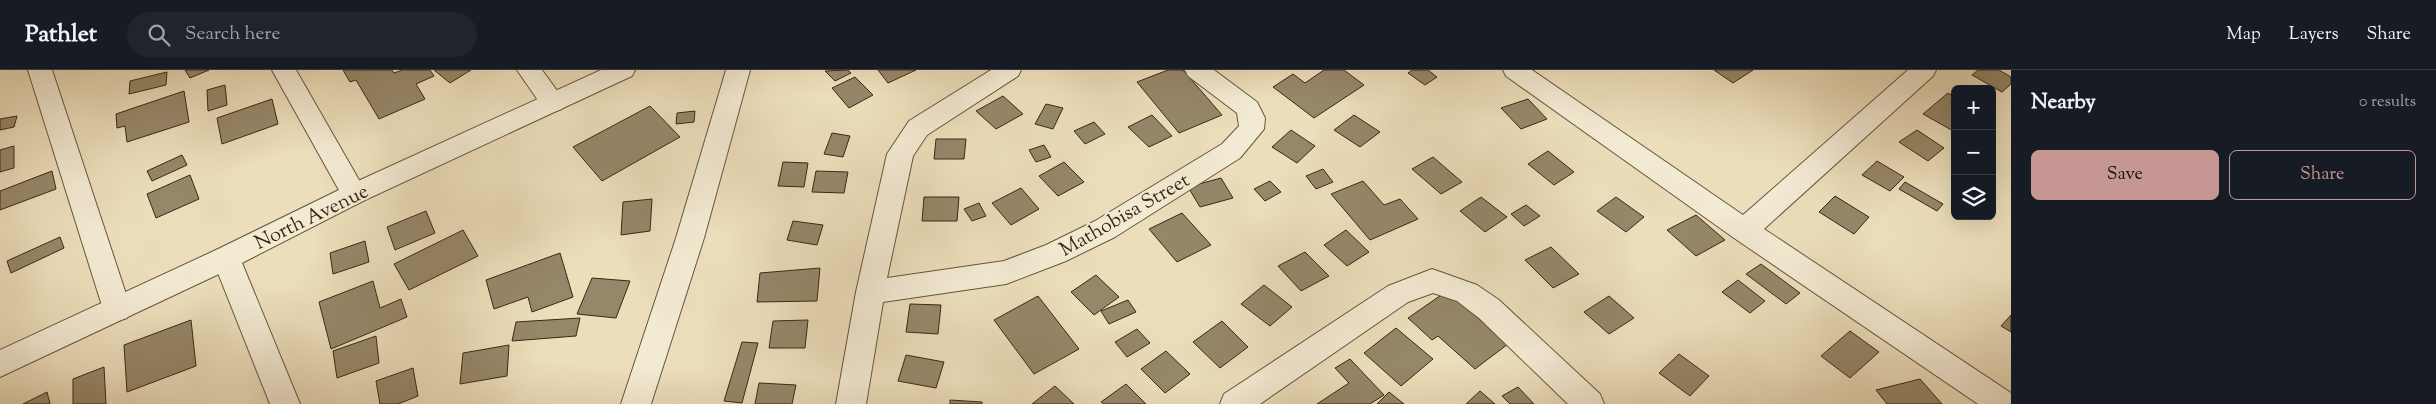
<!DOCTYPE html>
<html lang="en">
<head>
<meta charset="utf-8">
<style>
	:root { --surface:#171b24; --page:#20242c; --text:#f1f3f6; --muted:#9ea1a6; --line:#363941; --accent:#c59692 }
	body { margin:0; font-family:"Sorts Mill Goudy",serif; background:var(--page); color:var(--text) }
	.controls { position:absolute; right:15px; top:15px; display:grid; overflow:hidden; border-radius:8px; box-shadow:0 5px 20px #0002 }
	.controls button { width:45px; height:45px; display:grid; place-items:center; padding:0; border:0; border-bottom:1px solid var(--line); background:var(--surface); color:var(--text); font:25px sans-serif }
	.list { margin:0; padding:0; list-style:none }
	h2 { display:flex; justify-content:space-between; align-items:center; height:65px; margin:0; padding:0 20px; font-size:21px }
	h2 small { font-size:16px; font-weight:400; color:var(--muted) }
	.actions { display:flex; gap:10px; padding:15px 20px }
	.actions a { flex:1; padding:11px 0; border:1px solid var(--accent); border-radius:8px; text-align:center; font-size:18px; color:var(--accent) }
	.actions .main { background:var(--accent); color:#111 }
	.icon { flex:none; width:28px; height:28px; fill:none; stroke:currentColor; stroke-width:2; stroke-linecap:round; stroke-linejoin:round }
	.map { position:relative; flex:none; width:2011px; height:334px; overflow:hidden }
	header { display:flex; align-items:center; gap:30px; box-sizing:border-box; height:70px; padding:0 25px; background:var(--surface); border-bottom:1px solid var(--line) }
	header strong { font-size:24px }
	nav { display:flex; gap:28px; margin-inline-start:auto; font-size:18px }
	.search { width:350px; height:45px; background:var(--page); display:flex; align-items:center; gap:12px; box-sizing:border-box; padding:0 18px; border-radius:28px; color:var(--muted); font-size:19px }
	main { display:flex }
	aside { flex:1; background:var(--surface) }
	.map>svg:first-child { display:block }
</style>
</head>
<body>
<header>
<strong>Pathlet</strong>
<div class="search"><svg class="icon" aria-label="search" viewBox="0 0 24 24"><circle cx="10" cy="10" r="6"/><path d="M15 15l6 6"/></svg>Search here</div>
<nav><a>Map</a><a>Layers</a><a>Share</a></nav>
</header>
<main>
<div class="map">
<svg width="2011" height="334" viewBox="0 0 2011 334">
	<rect width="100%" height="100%" fill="#ecdebb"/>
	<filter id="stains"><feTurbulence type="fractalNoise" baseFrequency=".004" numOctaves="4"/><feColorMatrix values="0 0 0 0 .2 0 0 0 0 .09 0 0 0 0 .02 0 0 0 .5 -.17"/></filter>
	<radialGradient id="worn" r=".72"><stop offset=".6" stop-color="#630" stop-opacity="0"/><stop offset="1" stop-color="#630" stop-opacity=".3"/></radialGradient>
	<g fill="#96876a" stroke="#382912">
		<polygon points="185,0 209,0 190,8"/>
		<polygon points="343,0 392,0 394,3 402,0 430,0 434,6 416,14 425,29 379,49 356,10 350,12"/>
		<polygon points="434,0 471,0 450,13"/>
		<polygon points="848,0 851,3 835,11 825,1"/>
		<polygon points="878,0 916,0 888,13"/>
		<polygon points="1168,0 1183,0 1222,45 1179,63 1137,12"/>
		<polygon points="1324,0 1344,0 1364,15 1314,48 1273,17 1293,4 1305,13"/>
		<polygon points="1412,0 1428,0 1437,7 1425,15 1408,3"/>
		<polygon points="1714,0 1753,0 1733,13"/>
		<polygon points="1978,0 1999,0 2011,7 2011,14 2002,22 1972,5"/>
		<polygon points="167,2 166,15 129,24 130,11"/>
		<polygon points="855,7 873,25 849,38 832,18"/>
		<polygon points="225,15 227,35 208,41 207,20"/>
		<polygon points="184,21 189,52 127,72 125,56 117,58 116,44"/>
		<polygon points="1948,23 1955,27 1955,62 1923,44"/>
		<polygon points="1003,26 1023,44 996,59 976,41"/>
		<polygon points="272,29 278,54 222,74 217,48"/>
		<polygon points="1528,29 1547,49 1521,59 1501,38"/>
		<polygon points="1046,34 1063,38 1053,59 1035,54"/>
		<polygon points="650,36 680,67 602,111 573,77"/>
		<polygon points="695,41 694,52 676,54 677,43"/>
		<polygon points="1152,45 1172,66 1149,77 1128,57"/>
		<polygon points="1354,45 1380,62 1360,77 1334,60"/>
		<polygon points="17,46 14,57 0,60 0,49"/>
		<polygon points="1094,52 1105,64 1085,74 1074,61"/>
		<polygon points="1291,60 1315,76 1297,93 1272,77"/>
		<polygon points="1917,60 1944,78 1928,91 1899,72"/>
		<polygon points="832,63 850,66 843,87 824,84"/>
		<polygon points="936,69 966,69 964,89 934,89"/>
		<polygon points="1044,75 1051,87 1036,92 1029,80"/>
		<polygon points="14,76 14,98 0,102 0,80"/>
		<polygon points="1548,81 1574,102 1554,115 1528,94"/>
		<polygon points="182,85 187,95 152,111 147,101"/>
		<polygon points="1433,87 1462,112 1441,124 1412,99"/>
		<polygon points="1877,91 1904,107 1890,121 1862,105"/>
		<polygon points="783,92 808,93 804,117 778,116"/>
		<polygon points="1064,92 1084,112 1058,126 1039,106"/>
		<polygon points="1323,99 1333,112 1316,119 1306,106"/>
		<polygon points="52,101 56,119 0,140 0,121"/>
		<polygon points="816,101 848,102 844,123 812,122"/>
		<polygon points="190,105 199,129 156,148 147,124"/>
		<polygon points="1221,108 1233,128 1200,137 1188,117"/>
		<polygon points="1270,111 1281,122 1265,131 1254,119"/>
		<polygon points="1363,111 1384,135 1400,129 1418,149 1370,170 1331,124"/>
		<polygon points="1905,112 1943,134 1937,141 1899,119"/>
		<polygon points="1021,118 1039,139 1011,155 992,133"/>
		<polygon points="1835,126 1869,147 1854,164 1819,142"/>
		<polygon points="924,127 959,127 957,151 922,151"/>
		<polygon points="1481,127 1507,147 1485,162 1460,141"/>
		<polygon points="1616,127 1644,147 1626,162 1597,141"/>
		<polygon points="652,129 650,161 621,165 623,132"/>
		<polygon points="979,133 986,146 972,151 964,139"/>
		<polygon points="1526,135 1540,146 1524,156 1511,144"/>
		<polygon points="426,141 435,163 395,180 387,157"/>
		<polygon points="1182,143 1211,175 1177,192 1149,159"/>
		<polygon points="1696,145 1725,170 1696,186 1667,160"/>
		<polygon points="793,151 823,155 817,175 787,170"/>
		<polygon points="463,160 478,186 409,220 394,194"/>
		<polygon points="1346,160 1369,182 1347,196 1324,175"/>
		<polygon points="60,167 64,178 11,203 7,191"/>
		<polygon points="365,171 369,192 333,204 330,183"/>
		<polygon points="1551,177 1579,204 1553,218 1525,190"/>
		<polygon points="1305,182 1329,206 1301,221 1278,196"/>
		<polygon points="560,183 573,227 532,242 528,227 494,239 486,210"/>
		<polygon points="1761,194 1800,223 1786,234 1746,204"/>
		<polygon points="820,198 817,231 757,232 760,203"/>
		<polygon points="1096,205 1119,227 1094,245 1071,222"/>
		<polygon points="592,208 630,211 616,248 577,244"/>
		<polygon points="1738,210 1765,231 1750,243 1722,222"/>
		<polygon points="373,211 380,238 401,229 407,247 331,279 319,232"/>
		<polygon points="1264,215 1292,237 1270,256 1241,234"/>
		<polygon points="1447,221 1508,274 1475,299 1438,266 1432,270 1408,248"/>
		<polygon points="1038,226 1079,279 1034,304 994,250"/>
		<polygon points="1609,226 1634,248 1609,264 1584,242"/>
		<polygon points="1128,230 1136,242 1109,254 1101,241"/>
		<polygon points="910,234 941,235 938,264 906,262"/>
		<polygon points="2011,245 2011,262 2001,256"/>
		<polygon points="580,248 576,266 512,271 516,252"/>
		<polygon points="191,250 196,296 127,322 124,275"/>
		<polygon points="808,250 805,278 769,278 773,251"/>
		<polygon points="1222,251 1248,277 1220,298 1193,272"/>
		<polygon points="1396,258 1433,289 1401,316 1364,283"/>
		<polygon points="1137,259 1150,273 1127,287 1115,272"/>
		<polygon points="1850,261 1879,282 1850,308 1821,286"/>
		<polygon points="376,266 379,293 337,308 333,281"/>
		<polygon points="742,272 758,273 742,333 724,331"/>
		<polygon points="509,275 507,306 460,314 463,283"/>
		<polygon points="1166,281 1190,304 1165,323 1141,299"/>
		<polygon points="1679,284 1709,306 1690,326 1659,303"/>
		<polygon points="906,285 944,292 936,318 898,311"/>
		<polygon points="1350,289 1384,325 1370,334 1317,334 1349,313 1335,298"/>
		<polygon points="104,297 106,334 73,334 73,309"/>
		<polygon points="413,298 418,326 398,334 380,334 376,311"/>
		<polygon points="1920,309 1942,334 1887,334 1876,320"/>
		<polygon points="759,313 796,315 792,334 755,334"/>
		<polygon points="1126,314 1146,334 1104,334 1101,332"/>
		<polygon points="1055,316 1074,334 1032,334"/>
		<polygon points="1518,317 1534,334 1510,334 1502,326"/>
		<polygon points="1480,321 1495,334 1466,334"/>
		<polygon points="47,322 50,334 23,334"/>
		<polygon points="1389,322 1404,334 1377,334"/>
		<polygon points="950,330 982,332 982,334 950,334"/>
	</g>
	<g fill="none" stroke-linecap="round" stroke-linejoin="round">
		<defs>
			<g id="minor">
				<polygon points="28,0 52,0 131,239 127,248 117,251 107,248 103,239"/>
				<polygon points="272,0 296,0 367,124 363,131 354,134 345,131"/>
				<polygon points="517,0 542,0 566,33 562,39 553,42 544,39"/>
				<polygon points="726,0 750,0 704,168 651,334 621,334 676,168"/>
				<polygon points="991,0 1021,0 1018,6 927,65 913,86 887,208 1004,191 1046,175 1095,151 1222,74 1239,56 1237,43 1188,6 1185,0 1214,0 1257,32 1265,48 1264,59 1240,88 1115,167 1066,191 1006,214 883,232 866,334 836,334 856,222 887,84 909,51"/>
				<polygon points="1503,0 1532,0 1743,145 1908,0 1936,0 1933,6 1764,159 2011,323 2011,334 1978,334 1734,168 1506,6"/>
				<polygon points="226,177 236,180 240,188 300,334 270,334 212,188 216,180"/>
				<polygon points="1432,199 1477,215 1499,230 1600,324 1604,334 1568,334 1479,248 1457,231 1433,223 1408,232 1260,334 1220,334 1224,324 1388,216"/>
			</g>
			<polygon id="tertiary" points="601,0 635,0 632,6 363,131 236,196 0,307 0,280 216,180 345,117"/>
		</defs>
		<use href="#minor" stroke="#65563c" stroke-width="2"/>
		<use href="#tertiary" stroke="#65563c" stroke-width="2"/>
		<use href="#minor" fill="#f3ead3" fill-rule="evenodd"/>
		<use href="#tertiary" fill="#f3ead3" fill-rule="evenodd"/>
	</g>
	<g text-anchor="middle" stroke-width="4.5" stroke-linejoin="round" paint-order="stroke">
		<g font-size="20" fill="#382912" stroke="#f3ead3">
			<text transform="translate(1124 144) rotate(-30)" y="7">Mathobisa Street</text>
			<text transform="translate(311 146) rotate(-26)" y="7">North Avenue</text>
		</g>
	</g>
	<rect width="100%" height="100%" filter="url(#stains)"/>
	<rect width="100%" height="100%" fill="url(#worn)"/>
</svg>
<div class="controls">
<button>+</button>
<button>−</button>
<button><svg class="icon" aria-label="layers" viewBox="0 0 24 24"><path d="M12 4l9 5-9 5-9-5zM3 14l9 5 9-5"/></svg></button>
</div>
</div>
<aside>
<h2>Nearby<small>0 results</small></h2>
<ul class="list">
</ul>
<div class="actions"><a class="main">Save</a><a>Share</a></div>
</aside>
</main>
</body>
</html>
